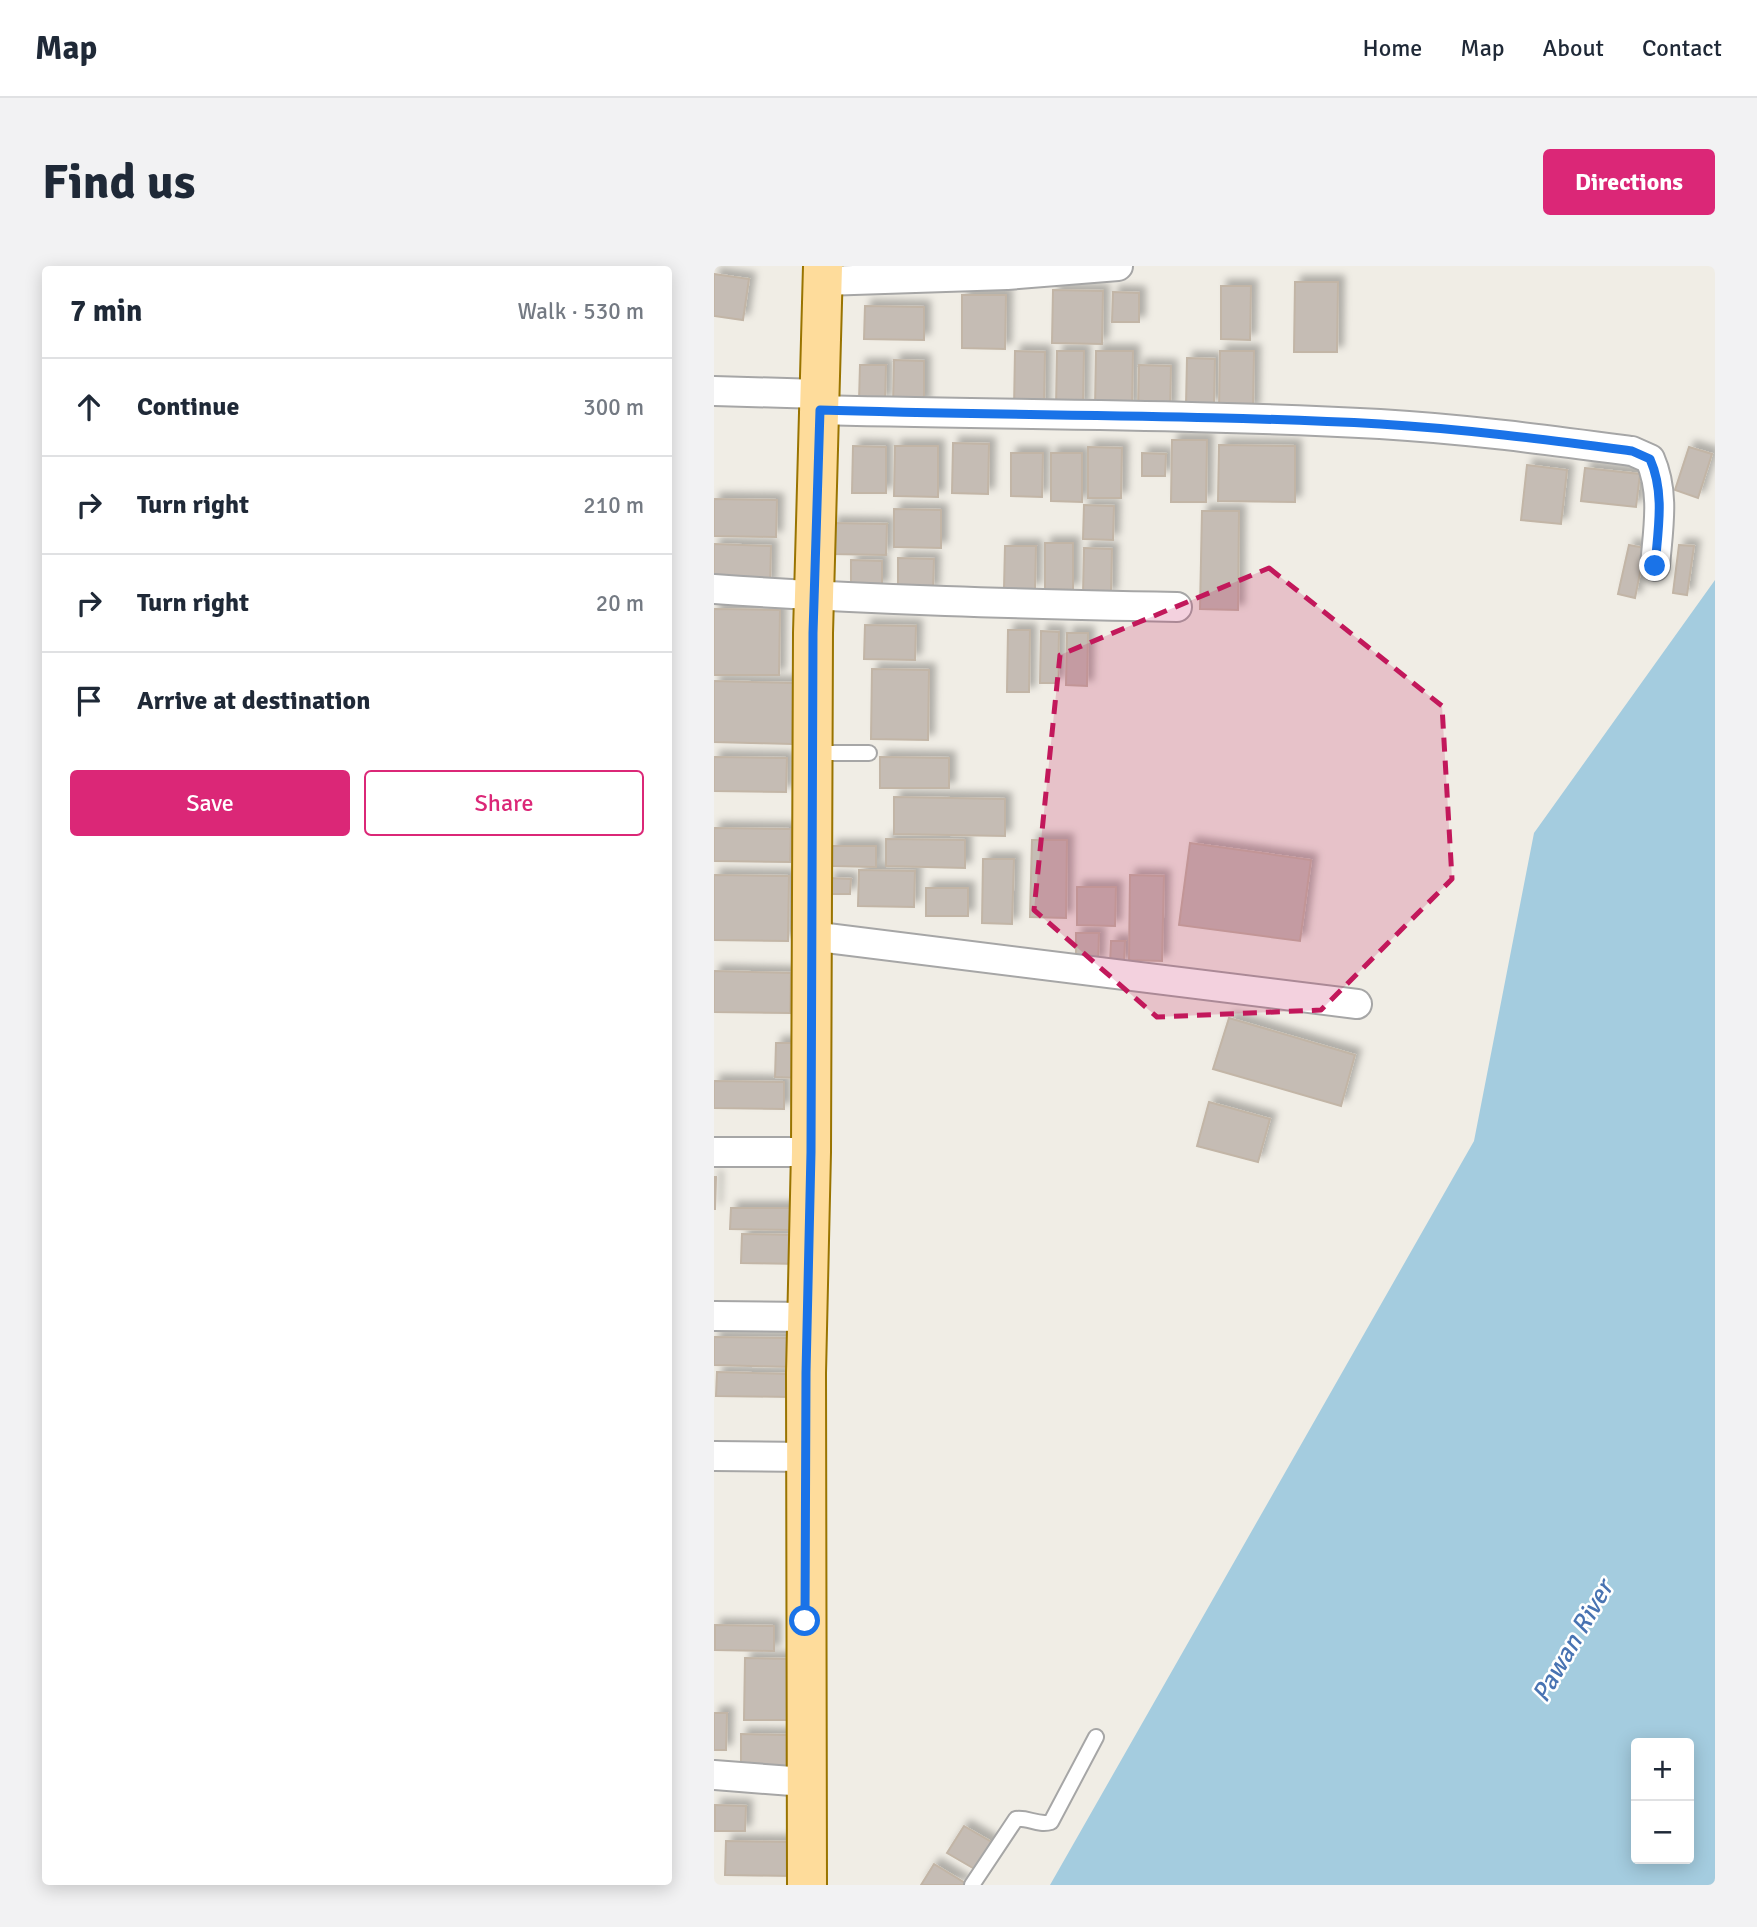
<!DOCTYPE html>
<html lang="en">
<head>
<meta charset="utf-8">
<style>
	:root { --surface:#fff; --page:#f2f2f3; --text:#1f2937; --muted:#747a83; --line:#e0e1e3; --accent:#db2777 }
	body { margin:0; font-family:Signika,sans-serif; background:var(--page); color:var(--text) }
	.controls { position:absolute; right:21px; bottom:21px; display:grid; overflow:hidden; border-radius:7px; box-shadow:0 4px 18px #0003 }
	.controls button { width:63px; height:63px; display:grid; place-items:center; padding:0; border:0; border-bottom:2px solid var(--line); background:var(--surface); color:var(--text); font:35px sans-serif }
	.stop { position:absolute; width:21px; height:21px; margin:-16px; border:5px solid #1a73e8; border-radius:50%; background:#fff }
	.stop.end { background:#1a73e8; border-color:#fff; box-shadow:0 2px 7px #0008 }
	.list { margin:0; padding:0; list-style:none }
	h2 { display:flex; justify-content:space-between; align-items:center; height:91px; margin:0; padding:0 28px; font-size:30px }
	h2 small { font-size:23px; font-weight:400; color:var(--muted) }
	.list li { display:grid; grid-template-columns:46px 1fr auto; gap:21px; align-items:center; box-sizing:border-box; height:98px; padding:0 28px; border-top:2px solid var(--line) }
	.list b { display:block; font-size:26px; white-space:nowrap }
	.list em { font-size:23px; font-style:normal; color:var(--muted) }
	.actions { display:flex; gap:14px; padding:21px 28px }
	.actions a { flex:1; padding:16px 0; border:2px solid var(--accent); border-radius:7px; text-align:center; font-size:24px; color:var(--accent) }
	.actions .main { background:var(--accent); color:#fff }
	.icon { flex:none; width:38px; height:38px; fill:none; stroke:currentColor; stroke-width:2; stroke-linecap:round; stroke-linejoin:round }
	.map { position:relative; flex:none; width:1001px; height:1619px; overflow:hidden; border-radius:7px }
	header { display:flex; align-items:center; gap:42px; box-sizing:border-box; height:98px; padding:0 35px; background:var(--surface); border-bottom:2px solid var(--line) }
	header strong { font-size:33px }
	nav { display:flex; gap:38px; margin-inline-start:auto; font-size:24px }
	.intro { display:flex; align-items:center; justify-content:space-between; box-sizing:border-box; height:168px; padding:0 42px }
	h1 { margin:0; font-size:49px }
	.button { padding:18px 32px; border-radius:7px; background:var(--accent); color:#fff; font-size:24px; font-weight:700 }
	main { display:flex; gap:42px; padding:0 42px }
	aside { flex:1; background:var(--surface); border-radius:7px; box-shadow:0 4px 18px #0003 }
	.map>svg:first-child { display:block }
</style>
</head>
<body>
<header>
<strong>Map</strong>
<nav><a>Home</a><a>Map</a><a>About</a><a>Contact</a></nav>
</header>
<div class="intro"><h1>Find us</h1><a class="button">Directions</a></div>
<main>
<aside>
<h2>7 min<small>Walk · 530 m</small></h2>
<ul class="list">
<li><svg class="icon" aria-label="ahead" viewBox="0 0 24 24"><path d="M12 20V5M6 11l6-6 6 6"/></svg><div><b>Continue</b></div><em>300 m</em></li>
<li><svg class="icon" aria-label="right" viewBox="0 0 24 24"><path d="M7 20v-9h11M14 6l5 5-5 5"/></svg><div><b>Turn right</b></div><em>210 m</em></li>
<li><svg class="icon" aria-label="right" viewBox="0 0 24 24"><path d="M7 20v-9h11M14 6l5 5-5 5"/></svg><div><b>Turn right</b></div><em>20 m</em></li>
<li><svg class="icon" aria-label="arrive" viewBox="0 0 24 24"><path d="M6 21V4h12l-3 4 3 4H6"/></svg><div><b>Arrive at destination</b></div></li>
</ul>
<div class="actions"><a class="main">Save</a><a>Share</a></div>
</aside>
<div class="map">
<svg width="1001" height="1619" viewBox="0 0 1001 1619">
	<defs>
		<filter id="shadow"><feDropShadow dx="6" dy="-6" stdDeviation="3.5" flood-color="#0004"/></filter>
	</defs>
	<rect width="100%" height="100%" fill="#f0ede5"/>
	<path fill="#a4ccdf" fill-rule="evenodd" d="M 1001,314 L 1001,1615 L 999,1619 L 336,1619 L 760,875 L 820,567 ZM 922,1477 L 975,1477 L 975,1593 L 922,1593 Z"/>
	<g fill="#c5bcb4" stroke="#c2b5a6" stroke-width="2" filter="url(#shadow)">
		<polygon points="0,8 35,13 29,54 0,50"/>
		<polygon points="581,16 624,16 623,86 580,86"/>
		<polygon points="507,20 537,20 536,74 507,73"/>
		<polygon points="339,24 389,25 388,78 338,77"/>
		<polygon points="399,26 425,27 425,56 398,56"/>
		<polygon points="248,29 292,29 291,83 248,82"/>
		<polygon points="151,40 210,41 210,74 150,73"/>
		<polygon points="301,85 331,86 330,144 300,143"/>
		<polygon points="343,85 370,85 369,142 342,141"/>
		<polygon points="382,85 419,85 418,143 381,142"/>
		<polygon points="506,85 540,85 539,145 505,144"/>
		<polygon points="473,92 501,93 500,139 472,139"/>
		<polygon points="180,94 210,95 210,139 179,139"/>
		<polygon points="146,99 172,99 171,136 145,135"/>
		<polygon points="425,99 457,100 456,144 424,144"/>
		<polygon points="458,174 493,174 492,236 457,236"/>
		<polygon points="239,177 275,178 274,228 238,227"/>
		<polygon points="505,179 581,180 581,236 504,235"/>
		<polygon points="139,180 172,181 172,227 138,227"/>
		<polygon points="181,180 224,180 224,231 180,230"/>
		<polygon points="374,181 408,182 407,232 374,232"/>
		<polygon points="975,181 998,188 984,232 961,224"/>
		<polygon points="297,187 329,187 328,231 297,230"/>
		<polygon points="337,187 368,187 368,236 337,235"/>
		<polygon points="428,187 452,188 451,210 428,210"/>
		<polygon points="813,199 853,204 847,258 807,254"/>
		<polygon points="871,202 926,208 922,241 867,235"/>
		<polygon points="0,233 63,234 62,271 0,270"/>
		<polygon points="370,239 400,240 399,274 369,273"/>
		<polygon points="180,243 227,244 227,282 180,281"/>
		<polygon points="488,245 525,245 524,344 486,343"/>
		<polygon points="118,257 173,258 172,289 118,288"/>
		<polygon points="331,277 359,277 359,324 331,323"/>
		<polygon points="0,278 57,280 56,320 0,319"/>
		<polygon points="915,279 931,282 921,332 904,328"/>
		<polygon points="965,279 980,280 973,329 959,327"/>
		<polygon points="291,280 322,280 321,323 290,323"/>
		<polygon points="370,282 398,283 397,329 369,328"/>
		<polygon points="184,292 220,293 219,325 184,325"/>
		<polygon points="137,294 168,295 168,321 137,321"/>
		<polygon points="0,343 66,344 65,409 0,409"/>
		<polygon points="151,359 202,360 201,394 150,393"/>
		<polygon points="294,364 316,364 315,426 293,426"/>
		<polygon points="327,365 345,366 344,417 326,417"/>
		<polygon points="353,367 374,367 373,420 352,419"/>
		<polygon points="158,403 215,404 214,474 157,473"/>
		<polygon points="0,415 79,417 78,478 0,476"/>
		<polygon points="0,491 73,492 72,526 0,525"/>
		<polygon points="166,491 235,492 235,522 166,522"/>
		<polygon points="180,531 291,533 291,570 180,568"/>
		<polygon points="0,562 77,563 76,596 0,595"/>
		<polygon points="172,573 251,574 251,602 172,600"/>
		<polygon points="318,574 353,574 352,652 316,651"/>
		<polygon points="476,577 597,594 586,675 465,659"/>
		<polygon points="117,580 162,580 162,601 117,600"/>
		<polygon points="269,593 300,593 298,658 268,657"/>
		<polygon points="145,604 201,605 200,641 144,640"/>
		<polygon points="0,609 75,610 74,675 0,674"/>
		<polygon points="416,609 450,610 448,695 415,694"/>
		<polygon points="115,612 137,613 136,628 115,628"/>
		<polygon points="363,621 402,621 401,660 363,659"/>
		<rect x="212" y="622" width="42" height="28"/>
		<polygon points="362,667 385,667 384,697 362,696"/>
		<polygon points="397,675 411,675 410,698 396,698"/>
		<polygon points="0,705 77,707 76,747 0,746"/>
		<polygon points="515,752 641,789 627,840 499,803"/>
		<polygon points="62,777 86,777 85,812 61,811"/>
		<polygon points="0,815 70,816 70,843 0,842"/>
		<polygon points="495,836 556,853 544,896 483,880"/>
		<polygon points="0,911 2,911 1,943 0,943"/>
		<polygon points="17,942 77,942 77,964 16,963"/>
		<polygon points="28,968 88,969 87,998 27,997"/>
		<polygon points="0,1071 79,1072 79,1101 0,1099"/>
		<polygon points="3,1106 77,1108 77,1131 2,1130"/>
		<polygon points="1,1359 60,1360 60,1385 1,1384"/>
		<polygon points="31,1392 78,1393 77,1454 30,1454"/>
		<polygon points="0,1447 13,1447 12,1484 0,1484"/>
		<polygon points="27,1468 73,1469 72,1502 27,1501"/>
		<polygon points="1,1539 32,1540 31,1565 1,1565"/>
		<polygon points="250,1560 281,1578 264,1605 233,1587"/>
		<polygon points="12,1575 80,1576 79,1610 11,1609"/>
		<polygon points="220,1598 251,1617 249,1619 207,1619"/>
	</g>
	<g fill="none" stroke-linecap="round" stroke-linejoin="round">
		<defs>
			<g id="lane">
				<polyline points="100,487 155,487"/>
				<path d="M 258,1619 L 302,1553 C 314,1551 324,1560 337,1556 L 382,1471"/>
			</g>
			<g id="street">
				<polyline points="109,15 293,9 404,0"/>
				<polyline points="0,125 106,128"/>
				<path d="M 106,144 C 292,149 480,148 666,158 C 751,163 834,174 918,185 L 936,193 C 951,227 944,263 941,300"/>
				<path d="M 0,323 C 154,334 309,338 463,341"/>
				<polyline points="97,670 643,738"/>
				<polyline points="0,886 97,886"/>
				<polyline points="0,1050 93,1051"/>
				<polyline points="0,1190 92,1191"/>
				<polyline points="0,1509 91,1516"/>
			</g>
			<polyline id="primary" points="93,1619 92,1107 97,886 99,367 109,0"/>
		</defs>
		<use href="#lane" stroke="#a6a6a6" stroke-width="18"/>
		<use href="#street" stroke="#a6a6a6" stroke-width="32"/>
		<use href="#primary" stroke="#997400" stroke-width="42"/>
		<use href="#lane" stroke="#fff" stroke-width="14"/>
		<use href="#street" stroke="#fff" stroke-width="28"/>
		<use href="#primary" stroke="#fedc9b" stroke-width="38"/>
	</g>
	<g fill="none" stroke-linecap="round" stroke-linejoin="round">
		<path stroke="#1a73e8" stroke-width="9" d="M 91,1355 L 92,1107 L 97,886 L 99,367 L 106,144 C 292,150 480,148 666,158 C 751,163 834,174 918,185 L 936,193 C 951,227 944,263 941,300"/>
	</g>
	<path fill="#c2185b" fill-opacity="0.2" stroke="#c2185b" stroke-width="5" stroke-dasharray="14 9" stroke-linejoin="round" d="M 555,302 L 728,440 L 738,613 L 607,744 L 443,751 L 320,644 L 346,389 Z"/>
	<g text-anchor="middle" stroke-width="5" stroke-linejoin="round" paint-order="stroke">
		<g font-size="26" font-style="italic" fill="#4873b2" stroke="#fff">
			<text transform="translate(858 1375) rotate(-60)" y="9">Pawan River</text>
		</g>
	</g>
</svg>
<div class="controls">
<button>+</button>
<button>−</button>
</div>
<div class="stop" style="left:91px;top:1355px"></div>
<div class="stop end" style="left:941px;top:300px"></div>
</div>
</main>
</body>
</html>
